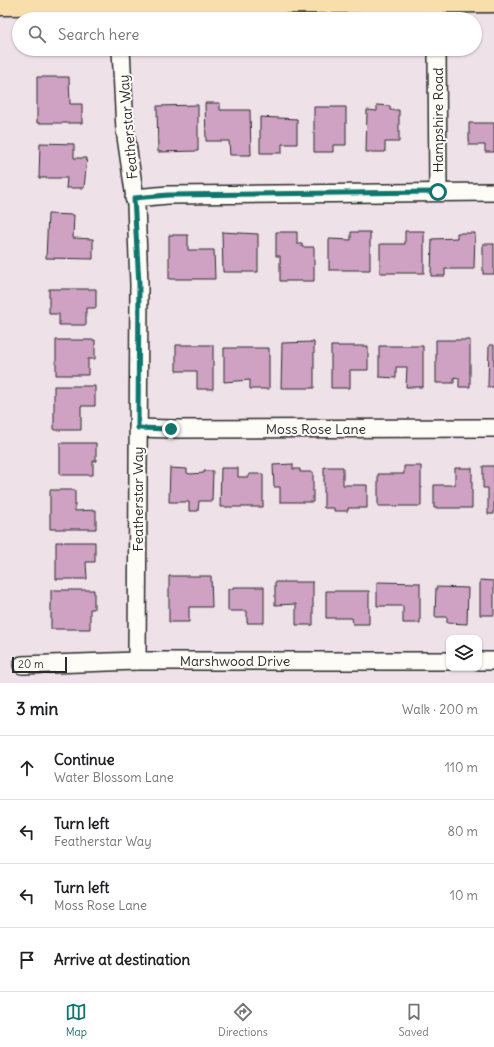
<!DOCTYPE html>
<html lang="en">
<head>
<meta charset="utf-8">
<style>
	:root { --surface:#fff; --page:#f6f6f6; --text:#202124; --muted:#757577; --line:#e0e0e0; --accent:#0f766e }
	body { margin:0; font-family:Delius,sans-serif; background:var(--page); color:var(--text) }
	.controls { position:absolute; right:12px; bottom:12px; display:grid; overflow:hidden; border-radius:8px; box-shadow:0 1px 3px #0004 }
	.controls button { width:36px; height:36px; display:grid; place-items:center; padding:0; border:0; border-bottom:1px solid var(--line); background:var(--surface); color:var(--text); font:20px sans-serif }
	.scale { position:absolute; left:12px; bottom:10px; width:55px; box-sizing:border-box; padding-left:4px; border:2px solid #2b2b2b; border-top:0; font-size:11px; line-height:14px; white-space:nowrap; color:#2b2b2b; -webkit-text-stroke:3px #fdfcf7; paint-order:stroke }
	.stop { position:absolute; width:12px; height:12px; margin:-9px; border:3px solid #0f766e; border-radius:50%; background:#fff }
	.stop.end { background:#0f766e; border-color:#fff; box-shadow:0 1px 4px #0008 }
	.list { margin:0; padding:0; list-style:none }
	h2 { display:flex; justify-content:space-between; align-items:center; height:52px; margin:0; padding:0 16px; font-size:17px }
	h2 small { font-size:13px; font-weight:400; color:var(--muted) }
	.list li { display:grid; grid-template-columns:26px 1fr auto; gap:12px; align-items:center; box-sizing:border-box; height:64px; padding:0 16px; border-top:1px solid var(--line) }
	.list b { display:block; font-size:15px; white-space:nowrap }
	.list p { margin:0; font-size:13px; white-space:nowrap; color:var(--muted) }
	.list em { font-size:13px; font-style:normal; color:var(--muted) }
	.icon { flex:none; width:22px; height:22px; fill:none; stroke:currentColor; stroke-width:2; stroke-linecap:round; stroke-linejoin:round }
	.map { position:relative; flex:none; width:494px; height:683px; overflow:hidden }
	.search { position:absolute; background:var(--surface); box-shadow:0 1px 3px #0004; left:12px; right:12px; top:12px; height:44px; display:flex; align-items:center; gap:10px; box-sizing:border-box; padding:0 14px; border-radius:22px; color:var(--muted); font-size:15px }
	.sheet { height:308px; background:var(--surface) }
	nav { display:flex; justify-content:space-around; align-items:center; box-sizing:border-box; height:56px; border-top:1px solid var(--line); background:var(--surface); font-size:11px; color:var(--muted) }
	nav a { display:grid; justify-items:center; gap:2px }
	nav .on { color:var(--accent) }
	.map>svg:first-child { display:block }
</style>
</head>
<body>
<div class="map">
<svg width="494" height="683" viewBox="0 0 494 683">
	<rect width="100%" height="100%" fill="#efe1e8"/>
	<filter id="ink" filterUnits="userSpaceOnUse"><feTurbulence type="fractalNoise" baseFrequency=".025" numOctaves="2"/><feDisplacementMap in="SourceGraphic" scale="8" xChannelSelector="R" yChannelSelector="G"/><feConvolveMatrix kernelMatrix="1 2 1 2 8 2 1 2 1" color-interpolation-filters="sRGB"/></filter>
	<g filter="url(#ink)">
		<g fill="#cfa2c4" stroke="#2b2b2b">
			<polygon points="37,77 69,77 70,104 82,104 82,123 37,123"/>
			<polygon points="205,103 220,103 220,110 250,110 251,155 230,155 229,141 206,141"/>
			<polygon points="198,105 198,151 158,152 157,106"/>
			<polygon points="377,105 390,106 390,110 399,110 399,142 385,142 385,152 366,152 367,110 377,111"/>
			<polygon points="314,107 346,107 346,145 333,145 333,152 314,152"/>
			<polygon points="260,117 297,119 297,144 282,144 282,153 260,153"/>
			<polygon points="469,123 494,123 494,152 485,152 485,145 469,145"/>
			<polygon points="40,143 74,144 74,158 87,158 84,188 66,188 67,178 39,178"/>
			<polygon points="48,214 74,215 73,238 93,239 93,259 46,258"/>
			<polygon points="405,231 424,231 424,273 380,273 380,244 405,244"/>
			<polygon points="222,232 258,234 258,272 223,272"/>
			<polygon points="276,232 297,232 297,244 302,244 302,247 314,247 314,281 280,281 280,256 276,256"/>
			<polygon points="351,232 370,232 370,270 329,270 329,239 351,240"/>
			<polygon points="457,233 475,233 474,269 445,269 445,276 431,276 432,239 457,238"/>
			<polygon points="169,235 188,235 188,250 214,250 215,279 169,279"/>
			<rect x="483" y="244" width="11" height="30"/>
			<polygon points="49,289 96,289 96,308 86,308 86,325 59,325 59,314 49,314"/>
			<polygon points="56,340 95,340 95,359 88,359 88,375 56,375"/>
			<polygon points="436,340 470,340 470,387 459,387 459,378 454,377 454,383 436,383"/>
			<polygon points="314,342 314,388 281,388 282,343"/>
			<polygon points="176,345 213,345 213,389 197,389 197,371 176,371"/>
			<polygon points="489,345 494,345 494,387 488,387"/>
			<polygon points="331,346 368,346 368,370 350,370 350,388 331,388"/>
			<polygon points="379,346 423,346 423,387 406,387 407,367 396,367 396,378 379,377"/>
			<polygon points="224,348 269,348 269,389 250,389 250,380 224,382"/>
			<polygon points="54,386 95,386 95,406 81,406 81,430 54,430"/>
			<polygon points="60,443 96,443 96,461 93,461 93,475 60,475"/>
			<polygon points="293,464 293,469 300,469 300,472 313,472 313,502 280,502 280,487 274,487 273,465"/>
			<polygon points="404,466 421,466 421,506 378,506 378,474 404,474"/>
			<polygon points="483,466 494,466 494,514 488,514 488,488 483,488"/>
			<polygon points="324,467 343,467 343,485 367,485 367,508 348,508 348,511 334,511 334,508 324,508"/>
			<polygon points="170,468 187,469 187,473 190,474 204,473 204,471 213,471 212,501 199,501 198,511 189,511 189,502 169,502"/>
			<polygon points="221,468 238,468 238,477 249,477 249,474 263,474 263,507 220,507"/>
			<polygon points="455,468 472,468 472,508 434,508 434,485 455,485"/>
			<polygon points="50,490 75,490 75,511 96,510 96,529 50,529"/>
			<polygon points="56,542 95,542 95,562 86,562 87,579 56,579"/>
			<polygon points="169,576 211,576 212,607 189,607 189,622 169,622"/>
			<polygon points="480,580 494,581 494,615 480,615"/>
			<polygon points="275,582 313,582 313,625 296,625 296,604 275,605"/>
			<polygon points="377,582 420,583 420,623 403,623 403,606 377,606"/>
			<polygon points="233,587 264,587 264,623 247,623 247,611 228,611 228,589 233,589"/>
			<polygon points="436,587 468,588 467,624 447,623 447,617 435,617"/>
			<polygon points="51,590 94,590 94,609 90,609 90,629 51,629"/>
			<polygon points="326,591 369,591 369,624 353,624 352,618 326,618"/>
		</g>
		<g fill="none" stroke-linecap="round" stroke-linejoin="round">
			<defs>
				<g id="street">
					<polyline points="434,0 435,19"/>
					<polyline points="119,3 120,19"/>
					<polyline points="121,49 125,130 136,205 139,284 137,661"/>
					<polyline points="437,49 438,192"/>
					<polyline points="134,198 168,195 494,192"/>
					<polyline points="138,428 171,429 494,428"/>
					<polyline points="479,661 494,661"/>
					<polyline points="22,665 137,661 449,661"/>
				</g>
				<polyline id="primary" points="0,4 494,1"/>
			</defs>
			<use href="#street" stroke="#2b2b2b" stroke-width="20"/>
			<use href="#primary" stroke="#2b2b2b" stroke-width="25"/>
			<use href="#street" stroke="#fdfcf7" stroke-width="17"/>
			<use href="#primary" stroke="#f8deab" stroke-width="22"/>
		</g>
	</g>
	<g fill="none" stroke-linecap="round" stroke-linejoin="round" filter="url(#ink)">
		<polyline stroke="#0f766e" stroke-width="5" points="171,429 138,428 139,284 134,198 168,195 438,192"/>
	</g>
	<g text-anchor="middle" stroke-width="4" stroke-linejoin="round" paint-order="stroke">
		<g font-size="14" fill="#2b2b2b" stroke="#fdfcf7">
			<text transform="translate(438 120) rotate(-90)" y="5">Hampshire Road</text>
			<text transform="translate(128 127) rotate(-95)" y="5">Featherstar Way</text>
			<text x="316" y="434">Moss Rose Lane</text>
			<text transform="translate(138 499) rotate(-90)" y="5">Featherstar Way</text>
			<text x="235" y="666">Marshwood Drive</text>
		</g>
	</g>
</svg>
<div class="controls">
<button><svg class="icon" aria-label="layers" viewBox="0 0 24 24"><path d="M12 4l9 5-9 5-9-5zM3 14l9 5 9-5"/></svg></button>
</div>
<div class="scale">20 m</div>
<div class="stop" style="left:438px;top:192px"></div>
<div class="stop end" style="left:171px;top:429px"></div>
<div class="search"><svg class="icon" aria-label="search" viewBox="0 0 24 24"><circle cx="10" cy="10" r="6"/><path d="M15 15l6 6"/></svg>Search here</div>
</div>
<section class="sheet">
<h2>3 min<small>Walk · 200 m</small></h2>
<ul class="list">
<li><svg class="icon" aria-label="ahead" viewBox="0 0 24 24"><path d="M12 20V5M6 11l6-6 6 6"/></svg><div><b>Continue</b><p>Water Blossom Lane</p></div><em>110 m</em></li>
<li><svg class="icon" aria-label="left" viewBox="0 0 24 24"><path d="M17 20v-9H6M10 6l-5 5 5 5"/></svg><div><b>Turn left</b><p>Featherstar Way</p></div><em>80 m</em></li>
<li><svg class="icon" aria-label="left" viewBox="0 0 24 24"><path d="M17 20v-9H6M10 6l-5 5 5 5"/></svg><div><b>Turn left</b><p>Moss Rose Lane</p></div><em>10 m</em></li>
<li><svg class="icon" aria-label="arrive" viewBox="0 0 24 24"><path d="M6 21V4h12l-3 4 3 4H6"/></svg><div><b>Arrive at destination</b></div></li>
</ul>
</section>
<nav>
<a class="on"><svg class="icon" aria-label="map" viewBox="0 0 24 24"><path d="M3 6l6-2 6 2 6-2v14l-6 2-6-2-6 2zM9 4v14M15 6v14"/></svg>Map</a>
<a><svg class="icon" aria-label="directions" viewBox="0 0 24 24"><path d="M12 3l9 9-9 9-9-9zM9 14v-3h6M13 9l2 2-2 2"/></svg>Directions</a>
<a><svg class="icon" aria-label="saved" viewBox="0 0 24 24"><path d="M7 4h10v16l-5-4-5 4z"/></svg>Saved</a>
</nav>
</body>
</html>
